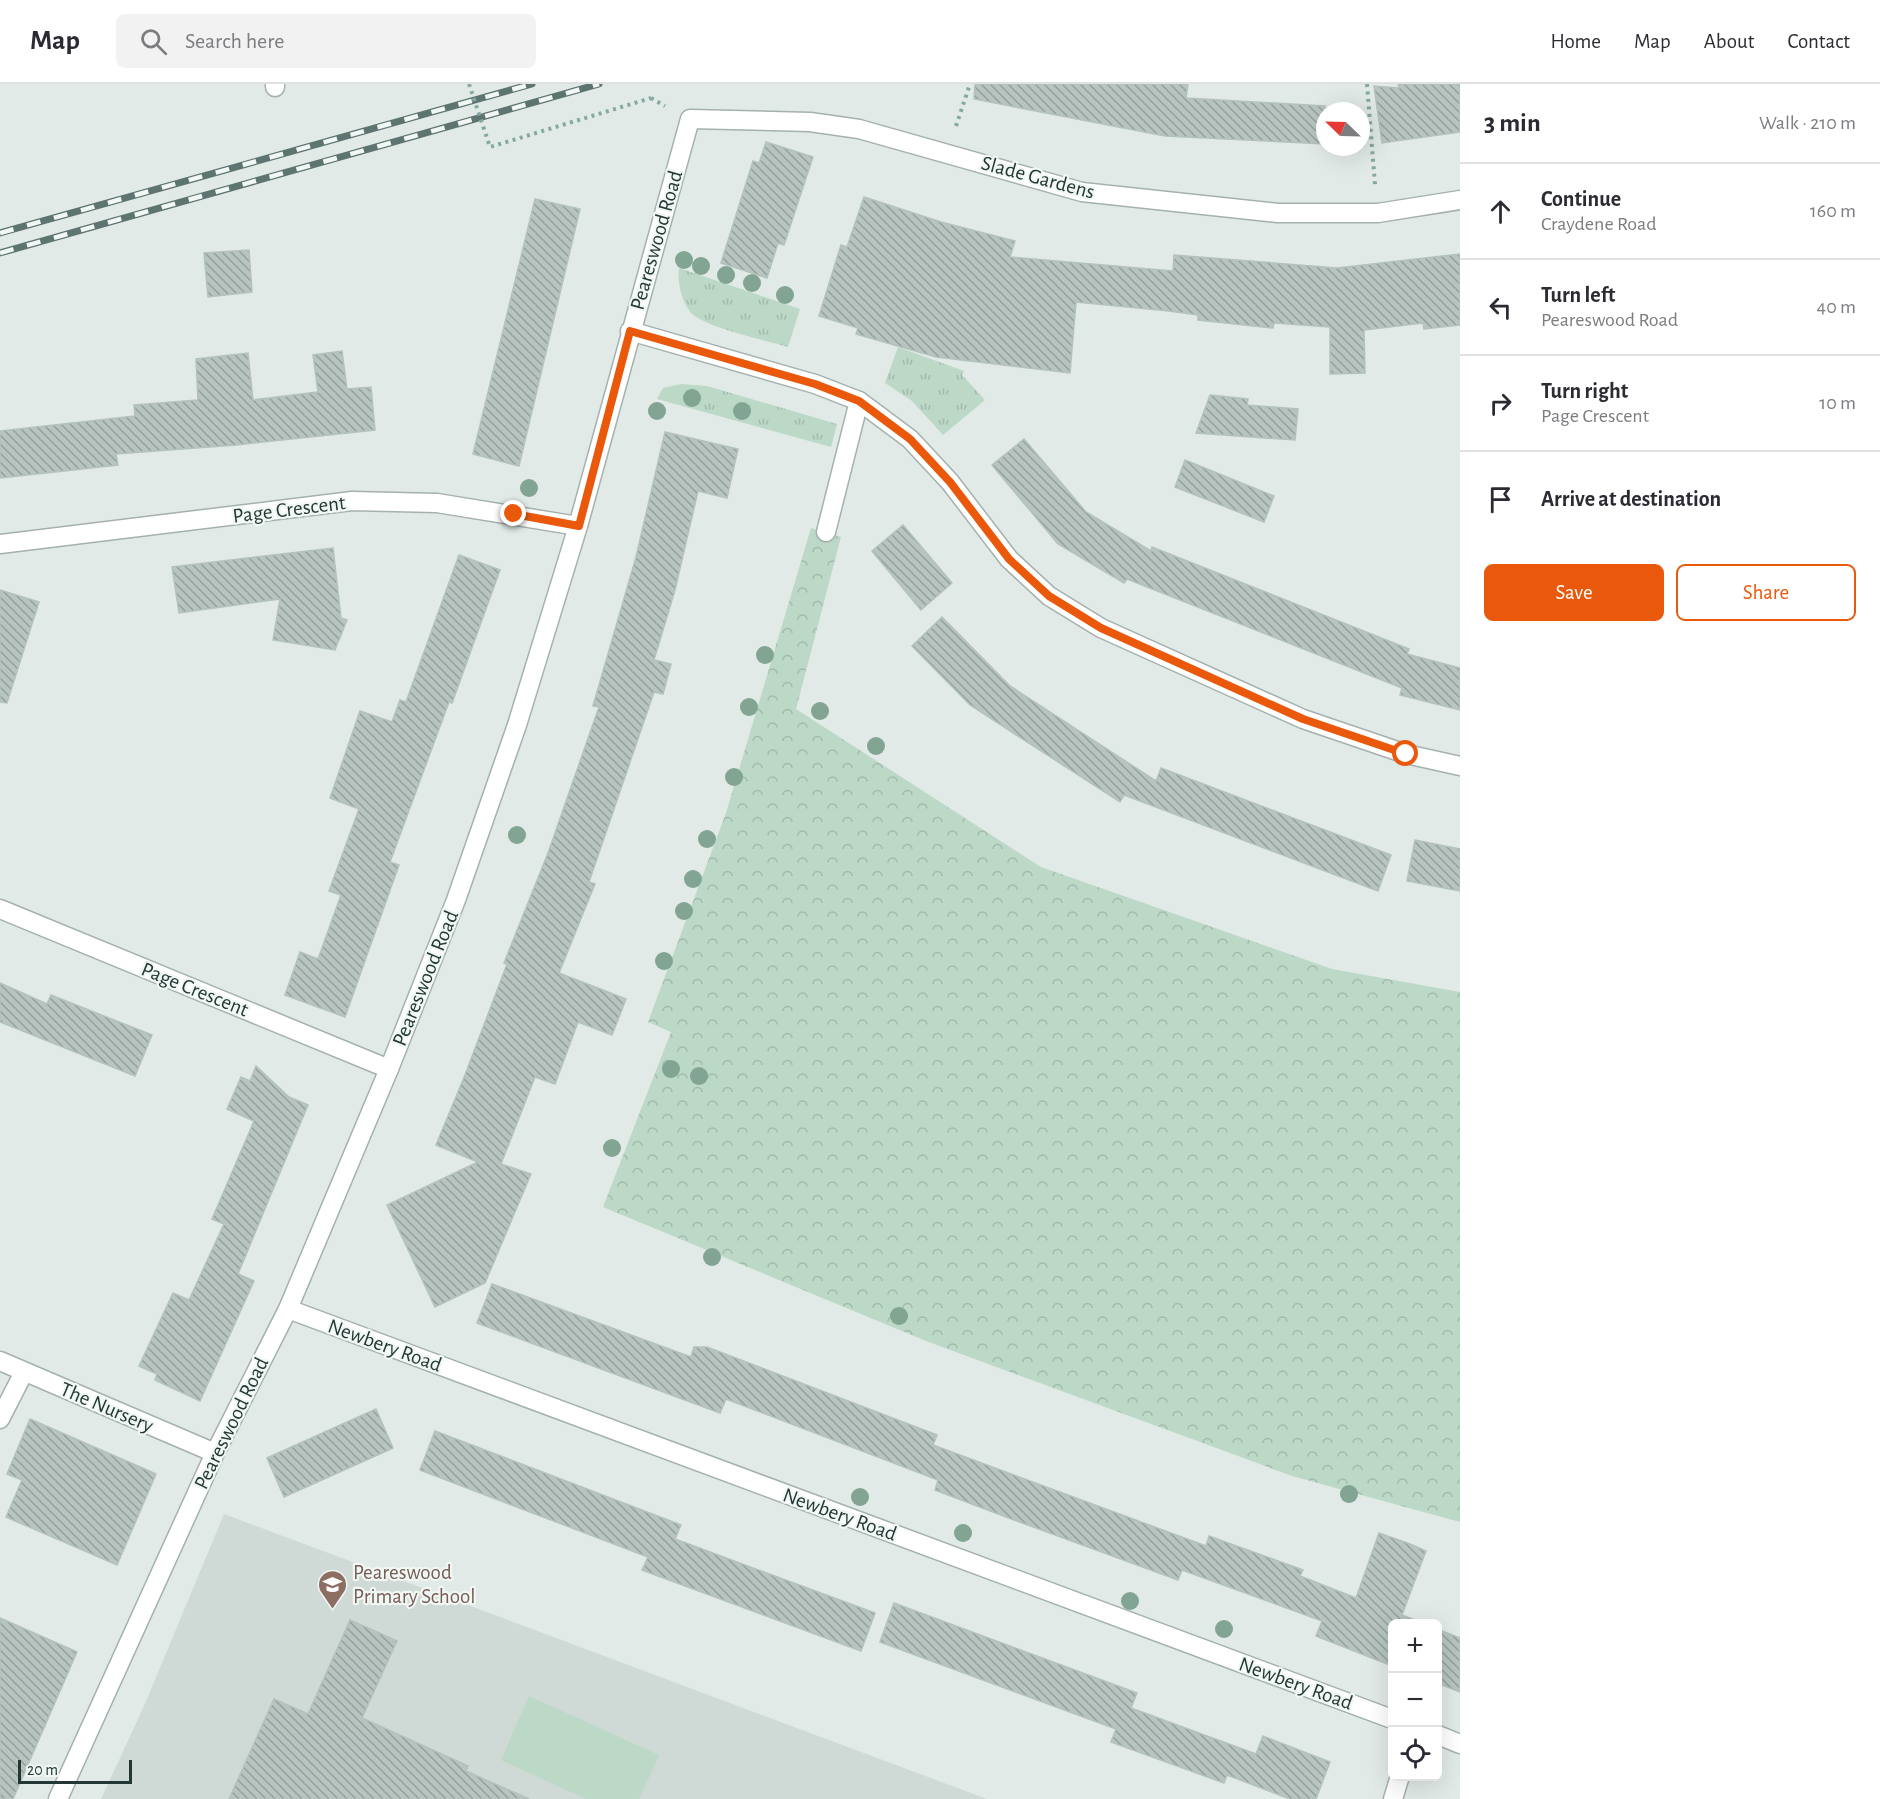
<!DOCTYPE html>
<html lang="en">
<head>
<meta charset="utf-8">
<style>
	:root { --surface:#fff; --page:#f2f2f3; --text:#2b2b33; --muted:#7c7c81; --line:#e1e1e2; --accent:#ea580c }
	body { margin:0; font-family:"Alegreya Sans",sans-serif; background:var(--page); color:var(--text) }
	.controls { position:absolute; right:18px; bottom:18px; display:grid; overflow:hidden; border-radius:9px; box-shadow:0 6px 24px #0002 }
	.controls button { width:54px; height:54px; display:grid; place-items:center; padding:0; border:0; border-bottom:2px solid var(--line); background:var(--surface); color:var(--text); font:30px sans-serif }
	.compass { position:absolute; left:1316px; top:18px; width:54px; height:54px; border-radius:50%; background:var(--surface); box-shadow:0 6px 24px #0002; rotate:293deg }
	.scale { position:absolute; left:18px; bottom:15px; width:114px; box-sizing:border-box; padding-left:6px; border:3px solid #233835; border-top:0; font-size:16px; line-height:21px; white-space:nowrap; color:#233835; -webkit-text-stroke:4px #f1f7f4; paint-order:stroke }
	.stop { position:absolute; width:18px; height:18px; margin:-14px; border:4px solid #ea580c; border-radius:50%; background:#fff }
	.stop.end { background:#ea580c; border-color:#fff; box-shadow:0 2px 6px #0008 }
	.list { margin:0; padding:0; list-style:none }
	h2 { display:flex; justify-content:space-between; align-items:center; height:78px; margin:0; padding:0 24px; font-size:26px }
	h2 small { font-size:20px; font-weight:400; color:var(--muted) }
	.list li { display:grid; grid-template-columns:39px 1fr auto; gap:18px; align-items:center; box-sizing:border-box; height:96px; padding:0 24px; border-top:2px solid var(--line) }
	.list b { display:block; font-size:22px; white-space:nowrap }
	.list p { margin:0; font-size:20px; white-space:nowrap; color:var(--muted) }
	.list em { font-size:20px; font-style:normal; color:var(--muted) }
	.actions { display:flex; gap:12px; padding:18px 24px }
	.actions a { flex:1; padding:14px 0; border:2px solid var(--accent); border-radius:9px; text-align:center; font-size:21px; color:var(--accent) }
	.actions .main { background:var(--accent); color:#fff }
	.icon { flex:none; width:33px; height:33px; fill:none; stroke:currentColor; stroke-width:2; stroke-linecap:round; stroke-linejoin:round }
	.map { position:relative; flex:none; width:1460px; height:1715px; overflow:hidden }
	header { display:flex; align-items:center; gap:36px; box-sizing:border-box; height:84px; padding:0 30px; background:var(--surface); border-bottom:2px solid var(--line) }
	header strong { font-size:28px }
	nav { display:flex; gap:33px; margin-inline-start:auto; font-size:21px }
	.search { width:420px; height:54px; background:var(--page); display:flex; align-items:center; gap:15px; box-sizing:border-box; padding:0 21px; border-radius:9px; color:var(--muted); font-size:22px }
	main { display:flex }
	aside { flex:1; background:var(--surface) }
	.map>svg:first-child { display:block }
</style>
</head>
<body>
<header>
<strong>Map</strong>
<div class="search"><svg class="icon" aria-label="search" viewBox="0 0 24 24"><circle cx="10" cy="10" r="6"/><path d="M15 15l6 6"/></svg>Search here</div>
<nav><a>Home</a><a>Map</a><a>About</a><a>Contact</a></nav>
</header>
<main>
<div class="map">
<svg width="1460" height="1715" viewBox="0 0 1460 1715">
	<defs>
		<pattern id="grass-tufts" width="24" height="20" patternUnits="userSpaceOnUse" patternTransform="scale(1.5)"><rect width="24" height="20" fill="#bcd8c7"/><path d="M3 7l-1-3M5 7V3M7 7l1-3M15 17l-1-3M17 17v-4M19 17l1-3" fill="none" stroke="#a1baac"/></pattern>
		<pattern id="park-crowns" width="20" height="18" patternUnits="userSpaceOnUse" patternTransform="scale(1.5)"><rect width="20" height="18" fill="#bcd8c7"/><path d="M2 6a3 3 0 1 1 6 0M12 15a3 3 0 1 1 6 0" fill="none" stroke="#a1baac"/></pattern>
		<pattern id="building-back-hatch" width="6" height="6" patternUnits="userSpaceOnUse" patternTransform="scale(1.5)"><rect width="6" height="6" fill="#b7c4c0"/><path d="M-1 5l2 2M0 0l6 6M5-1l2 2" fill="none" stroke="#94a09d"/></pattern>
	</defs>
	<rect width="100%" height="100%" fill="#e1eae7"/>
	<polygon fill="#cfd9d6" points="224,1430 987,1715 101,1715 144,1622"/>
	<g fill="url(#grass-tufts)">
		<path d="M 679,184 L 800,225 L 788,263 C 766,256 706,244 691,229 C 682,219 677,198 679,184 Z"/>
		<polygon points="898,263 964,287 962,291 985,316 943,351 912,317 885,299"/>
		<polygon points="681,300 707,302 837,340 831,363 657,315 663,304"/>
	</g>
	<polygon fill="url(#park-crowns)" points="811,444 841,453 796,625 1041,783 1332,885 1460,908 1460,1438 1292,1392 926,1257 603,1123 671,948 648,938 726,729"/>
	<polygon fill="#bcd8c7" points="529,1612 659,1671 639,1715 586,1715 501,1676"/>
	<g fill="url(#building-back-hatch)" stroke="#b4c2be" stroke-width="1.5">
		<polygon points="975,0 1188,0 1186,14 1325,22 1325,60 1165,52 974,15"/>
		<polygon points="1398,0 1460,0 1460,48 1382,59 1374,2 1399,4"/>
		<polygon points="766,58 813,73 784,161 778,159 767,194 721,179 753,77 759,79"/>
		<polygon points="864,113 941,138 1015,157 1010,173 1173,187 1174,171 1337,184 1460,170 1460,241 1424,245 1423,239 1364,246 1365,289 1330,290 1330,243 1274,239 1273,244 1198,236 1198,231 1169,227 1076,218 1070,289 936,273 856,250 858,244 819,232 841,161 847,163"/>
		<polygon points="535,115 580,125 519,382 473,370"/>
		<polygon points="249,166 252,208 208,213 204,169"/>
		<polygon points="342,267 347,305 371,303 375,346 236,361 116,370 118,381 0,394 0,347 135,332 134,321 198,316 196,275 248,269 253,316 318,308 313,271"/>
		<polygon points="1210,311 1248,315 1247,321 1298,325 1295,356 1196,349"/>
		<polygon points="665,348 738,365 727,414 698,407 675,506 654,576 671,580 663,610 654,608 589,798 595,800 559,889 626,915 612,951 578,938 555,1000 535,993 501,1080 531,1090 485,1199 435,1223 387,1121 478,1078 436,1061 465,991 507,880 504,879 548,769 599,623 593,622 636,473"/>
		<polygon points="1024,355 1086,428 1151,467 1152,463 1409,565 1407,570 1460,584 1460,626 1400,611 1402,604 1127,495 1124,499 1058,460 992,381"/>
		<polygon points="1185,376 1274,412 1264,438 1175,403"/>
		<polygon points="903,441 952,499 921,526 872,467"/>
		<polygon points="333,464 341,534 347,536 335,566 273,556 280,515 179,529 172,483"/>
		<polygon points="459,471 500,486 452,619 449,618 390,778 399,781 345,933 285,911 300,868 318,875 341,811 329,807 359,725 330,714 360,627 392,638 400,616 406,618"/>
		<polygon points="0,506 39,518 7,619 0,618"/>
		<polygon points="942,533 1010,602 1156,697 1161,684 1391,771 1378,807 1124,711 1120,718 970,621 912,562"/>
		<polygon points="1415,756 1460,765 1460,807 1407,797"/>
		<polygon points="0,899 47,920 51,911 152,951 135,992 0,938"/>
		<polygon points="256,982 289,1013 308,1021 238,1190 254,1197 200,1317 155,1296 157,1290 139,1282 173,1209 189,1216 224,1140 212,1135 254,1037 227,1025 241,993 250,997"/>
		<polygon points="492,1200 691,1273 694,1263 707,1263 937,1351 933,1361 1206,1462 1209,1452 1303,1486 1300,1492 1356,1514 1379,1449 1410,1460 1426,1467 1402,1531 1423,1539 1392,1539 1392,1582 1316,1552 1322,1537 1182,1486 1178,1496 1006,1433 935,1406 938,1396 726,1315 720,1329 477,1239"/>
		<polygon points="376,1325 393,1364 284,1413 267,1374"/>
		<polygon points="30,1335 156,1390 117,1481 6,1433 22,1396 7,1390"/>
		<polygon points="435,1347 681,1441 675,1455 875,1529 861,1567 642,1486 648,1473 420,1386"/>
		<polygon points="894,1519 1137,1609 1131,1624 1256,1670 1263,1652 1330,1678 1316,1715 1290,1715 1227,1691 1224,1699 1111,1658 1116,1645 880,1558"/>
		<polygon points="0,1534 77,1568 13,1715 0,1715"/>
		<polygon points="350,1536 397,1557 362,1634 468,1682 466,1687 529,1715 229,1715 274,1615 308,1630"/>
		<polygon points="1437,1545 1460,1554 1460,1608 1437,1599"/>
	</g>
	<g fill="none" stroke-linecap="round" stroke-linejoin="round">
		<defs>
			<g id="minor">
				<polyline points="275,0 275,3"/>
				<polyline points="630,247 815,300 859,317 910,355 950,398 1009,475 1049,512 1101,544 1303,635 1406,670 1460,682"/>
				<polyline points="826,448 859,317"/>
				<polyline points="0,460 352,417 437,419 578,442"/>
				<polyline points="0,825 389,985"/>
				<polyline points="288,1225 1392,1635"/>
				<polyline points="0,1277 215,1369"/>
				<polyline points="0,1335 24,1288"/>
				<polyline points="1438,1651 1460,1660"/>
				<polyline points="58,1715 215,1369 288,1225 389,985 456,816 517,641 578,442 690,35 810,38 859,45 1082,108 1278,129 1378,129 1460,116"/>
				<polyline points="1393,1715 1400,1692"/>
			</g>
		</defs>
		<use href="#minor" stroke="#a4b1ae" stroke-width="21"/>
		<g stroke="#85a9a2" stroke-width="4" stroke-dasharray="3 4.5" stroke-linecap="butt">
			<polyline points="1367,0 1375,101"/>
			<polyline points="651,14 665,22"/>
			<polyline points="956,42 970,0"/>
		</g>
		<use href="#minor" stroke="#fff" stroke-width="18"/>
		<defs>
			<g id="rail">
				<polyline points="0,149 532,0"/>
				<polyline points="0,169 599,0"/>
			</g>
		</defs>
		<use href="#rail" stroke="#5e7470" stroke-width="7"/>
		<use href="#rail" stroke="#f1f7f4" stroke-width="4.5" stroke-dasharray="14" stroke-linecap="butt"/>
		<polyline stroke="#85a9a2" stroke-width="4" stroke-dasharray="3 4.5" stroke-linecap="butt" points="469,0 490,63 651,14"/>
	</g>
	<g fill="#81a493">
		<circle cx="684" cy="176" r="9"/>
		<circle cx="701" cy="182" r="9"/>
		<circle cx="726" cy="191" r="9"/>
		<circle cx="752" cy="199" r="9"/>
		<circle cx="785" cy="211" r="9"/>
		<circle cx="692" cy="314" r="9"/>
		<circle cx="657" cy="327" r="9"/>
		<circle cx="742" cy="327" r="9"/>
		<circle cx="529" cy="404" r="9"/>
		<circle cx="765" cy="571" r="9"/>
		<circle cx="749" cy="623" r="9"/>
		<circle cx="820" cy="627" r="9"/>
		<circle cx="876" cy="662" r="9"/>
		<circle cx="734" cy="693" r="9"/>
		<circle cx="517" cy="751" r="9"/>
		<circle cx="707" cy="755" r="9"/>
		<circle cx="693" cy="795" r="9"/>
		<circle cx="684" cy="827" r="9"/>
		<circle cx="664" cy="877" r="9"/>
		<circle cx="671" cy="985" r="9"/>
		<circle cx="699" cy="992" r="9"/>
		<circle cx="612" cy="1064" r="9"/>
		<circle cx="712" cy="1173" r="9"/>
		<circle cx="899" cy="1232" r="9"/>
		<circle cx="1349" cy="1410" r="9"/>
		<circle cx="860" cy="1413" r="9"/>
		<circle cx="963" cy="1449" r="9"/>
		<circle cx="1130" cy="1517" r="9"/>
		<circle cx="1224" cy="1545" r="9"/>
	</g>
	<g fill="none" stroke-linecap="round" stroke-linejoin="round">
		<polyline stroke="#ea580c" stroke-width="8" points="514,430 579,442 630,247 815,300 859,317 910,355 950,398 1009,475 1049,512 1101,544 1303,635 1406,670"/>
	</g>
	<defs>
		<symbol id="school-pin" viewBox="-11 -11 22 30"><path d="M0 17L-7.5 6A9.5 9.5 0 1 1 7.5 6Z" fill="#8d6e63" stroke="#f1f7f4"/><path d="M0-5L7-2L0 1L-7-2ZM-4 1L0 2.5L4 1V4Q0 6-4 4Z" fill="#fff"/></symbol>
	</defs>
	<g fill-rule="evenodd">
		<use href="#school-pin" x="316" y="1484" width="33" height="45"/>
	</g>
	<g text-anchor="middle" stroke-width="4.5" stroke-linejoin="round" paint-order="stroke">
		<g font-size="21" fill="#233835" stroke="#f1f7f4">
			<text transform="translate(1038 93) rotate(15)" y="7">Slade Gardens</text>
			<text transform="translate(656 156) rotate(-74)" y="7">Peareswood Road</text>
			<text transform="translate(289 425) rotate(-7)" y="7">Page Crescent</text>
			<text transform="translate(425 894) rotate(-68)" y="7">Peareswood Road</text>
			<text transform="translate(195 905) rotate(22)" y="7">Page Crescent</text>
			<text transform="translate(385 1261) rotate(20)" y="7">Newbery Road</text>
			<text transform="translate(107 1323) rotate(23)" y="7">The Nursery</text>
			<text transform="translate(231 1339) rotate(-64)" y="7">Peareswood Road</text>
			<text transform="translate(840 1430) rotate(20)" y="7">Newbery Road</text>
			<text transform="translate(1296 1599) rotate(20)" y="7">Newbery Road</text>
		</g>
		<g font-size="21" fill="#785e54" stroke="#f1f7f4" text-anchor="start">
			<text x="353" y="1495">Peareswood<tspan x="353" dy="24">Primary School</tspan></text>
		</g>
	</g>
</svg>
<div class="controls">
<button>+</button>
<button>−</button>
<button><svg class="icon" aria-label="locate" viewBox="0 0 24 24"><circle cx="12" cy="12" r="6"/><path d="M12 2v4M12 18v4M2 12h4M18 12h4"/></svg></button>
</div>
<svg class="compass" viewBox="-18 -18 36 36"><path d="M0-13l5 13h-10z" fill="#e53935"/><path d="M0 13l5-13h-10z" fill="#7c7c81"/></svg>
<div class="scale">20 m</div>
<div class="stop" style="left:1406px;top:670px"></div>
<div class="stop end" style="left:514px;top:430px"></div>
</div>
<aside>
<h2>3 min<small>Walk · 210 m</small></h2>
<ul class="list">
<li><svg class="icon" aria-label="ahead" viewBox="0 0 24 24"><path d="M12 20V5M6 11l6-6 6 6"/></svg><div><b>Continue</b><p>Craydene Road</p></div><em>160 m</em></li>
<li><svg class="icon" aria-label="left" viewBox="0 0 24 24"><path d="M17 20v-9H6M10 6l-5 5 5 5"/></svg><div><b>Turn left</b><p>Peareswood Road</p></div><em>40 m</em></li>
<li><svg class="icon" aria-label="right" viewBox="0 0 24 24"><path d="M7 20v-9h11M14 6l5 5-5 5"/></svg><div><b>Turn right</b><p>Page Crescent</p></div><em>10 m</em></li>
<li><svg class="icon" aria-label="arrive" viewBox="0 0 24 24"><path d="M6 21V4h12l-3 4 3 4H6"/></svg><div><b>Arrive at destination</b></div></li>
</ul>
<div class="actions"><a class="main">Save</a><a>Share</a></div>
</aside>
</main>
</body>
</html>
